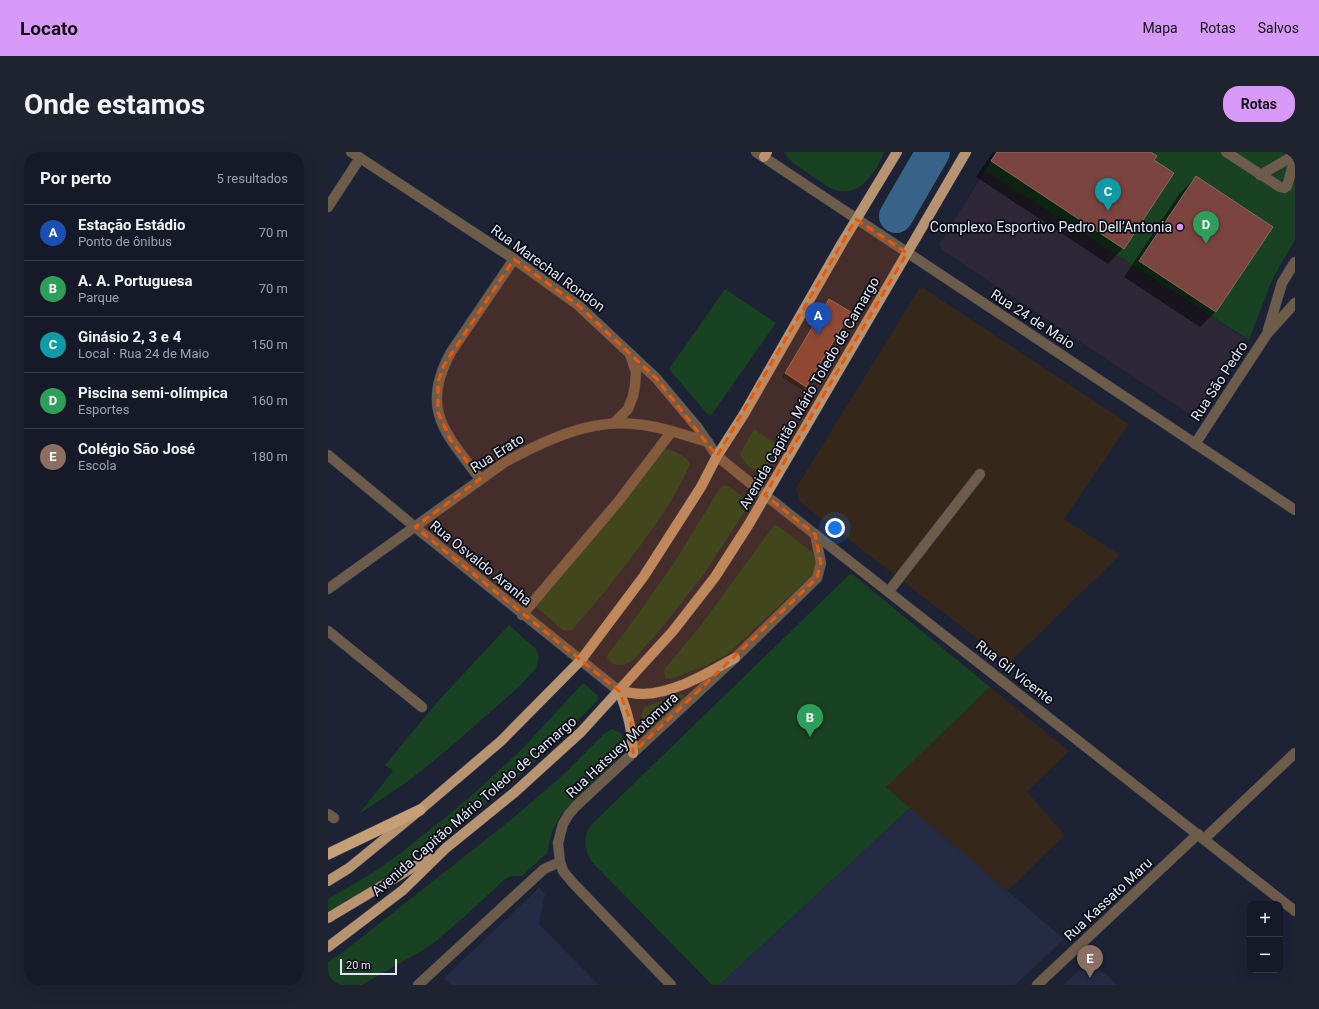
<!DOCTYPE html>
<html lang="pt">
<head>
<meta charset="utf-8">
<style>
	:root { --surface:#161a28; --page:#1f2330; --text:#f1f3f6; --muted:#9ea1a8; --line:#353845; --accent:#d89af8 }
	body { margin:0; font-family:Roboto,sans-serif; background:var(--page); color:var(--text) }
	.controls { position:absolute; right:12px; bottom:12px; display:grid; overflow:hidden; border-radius:8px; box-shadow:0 4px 16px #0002 }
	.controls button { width:36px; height:36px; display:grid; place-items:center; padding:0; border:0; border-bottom:1px solid var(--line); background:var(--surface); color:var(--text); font:20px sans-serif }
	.scale { position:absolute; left:12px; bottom:10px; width:57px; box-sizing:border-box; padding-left:4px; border:2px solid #e2e6f3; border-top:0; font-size:11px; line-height:14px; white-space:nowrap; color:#e2e6f3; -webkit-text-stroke:3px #0a0c15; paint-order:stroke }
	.you { position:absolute; left:507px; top:376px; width:14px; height:14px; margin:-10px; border:3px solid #fff; border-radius:50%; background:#1a73e8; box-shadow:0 0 0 6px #1a73e833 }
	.badge { display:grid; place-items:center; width:26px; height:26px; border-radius:50%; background:var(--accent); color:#fff; font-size:13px; font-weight:700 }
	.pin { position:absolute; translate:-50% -33px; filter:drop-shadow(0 1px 2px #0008) }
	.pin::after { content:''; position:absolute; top:21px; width:14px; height:12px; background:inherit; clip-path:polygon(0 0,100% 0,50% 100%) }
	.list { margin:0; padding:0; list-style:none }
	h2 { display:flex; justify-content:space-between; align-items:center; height:52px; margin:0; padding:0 16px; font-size:17px }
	h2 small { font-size:13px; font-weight:400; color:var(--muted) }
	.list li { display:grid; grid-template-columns:26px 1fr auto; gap:12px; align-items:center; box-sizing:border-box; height:56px; padding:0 16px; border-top:1px solid var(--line) }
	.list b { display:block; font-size:15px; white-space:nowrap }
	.list p { margin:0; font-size:13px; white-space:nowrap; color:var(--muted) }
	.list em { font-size:13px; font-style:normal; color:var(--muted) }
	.map { position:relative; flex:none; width:967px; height:833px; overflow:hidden; border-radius:16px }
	header { display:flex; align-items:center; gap:24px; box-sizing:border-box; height:56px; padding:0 20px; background:var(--accent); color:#111 }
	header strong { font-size:19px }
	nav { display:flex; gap:22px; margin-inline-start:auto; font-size:14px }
	.intro { display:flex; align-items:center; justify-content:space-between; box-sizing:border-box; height:96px; padding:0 24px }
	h1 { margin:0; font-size:28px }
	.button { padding:10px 18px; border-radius:16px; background:var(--accent); color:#111; font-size:14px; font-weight:700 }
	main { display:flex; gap:24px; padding:0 24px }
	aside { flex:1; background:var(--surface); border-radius:16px; box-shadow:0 4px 16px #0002 }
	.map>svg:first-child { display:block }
</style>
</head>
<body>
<header>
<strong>Locato</strong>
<nav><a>Mapa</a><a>Rotas</a><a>Salvos</a></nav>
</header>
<div class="intro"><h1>Onde estamos</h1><a class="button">Rotas</a></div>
<main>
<aside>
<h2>Por perto<small>5 resultados</small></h2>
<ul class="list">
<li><span class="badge" style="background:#1a4fb4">A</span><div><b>Estação Estádio</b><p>Ponto de ônibus</p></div><em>70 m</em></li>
<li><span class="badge" style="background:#2e9e5b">B</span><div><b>A. A. Portuguesa</b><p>Parque</p></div><em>70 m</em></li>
<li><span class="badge" style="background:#0f9aa8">C</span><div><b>Ginásio 2, 3 e 4</b><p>Local · Rua 24 de Maio</p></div><em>150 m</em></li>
<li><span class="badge" style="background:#2e9e5b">D</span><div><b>Piscina semi-olímpica</b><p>Esportes</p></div><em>160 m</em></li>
<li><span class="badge" style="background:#8d6e63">E</span><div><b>Colégio São José</b><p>Escola</p></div><em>180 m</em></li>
</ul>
</aside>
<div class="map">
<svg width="967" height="833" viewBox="0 0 967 833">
	<rect width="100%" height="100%" fill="#1d2235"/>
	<polygon fill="#2d2737" points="657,19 917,186 868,259 860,261 613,97 612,91"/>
	<g fill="#36271b">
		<polygon points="595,136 801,272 736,367 792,403 681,511 472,350 468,336 591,137"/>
		<polygon points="662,535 741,599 699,640 737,683 679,739 557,635"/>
	</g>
	<g fill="#252b44">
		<polygon points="582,656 736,787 687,833 391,833"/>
		<polygon points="211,736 217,742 211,772 271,833 123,833 116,826"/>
		<polygon points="762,809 790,833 735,833"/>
	</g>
	<g fill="#184221">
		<path d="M 456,0 L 556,0 L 556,1 C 545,25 528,51 499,34 C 493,30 487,26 481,22 C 472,15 461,10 456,0 Z"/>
		<polygon points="669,0 967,0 967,88 950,117 942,133 921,188 657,19"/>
		<polygon points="397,137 448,171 382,265 341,217"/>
		<path d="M 426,277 L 452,295 L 438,320 L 434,321 C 426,320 415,311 412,302 Z"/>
		<path d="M 329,295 C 341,298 356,300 362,312 C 348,345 327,374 305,403 C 286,429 265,454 244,478 L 235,478 L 201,449 L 288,348 Z"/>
		<path d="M 396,333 C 403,334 417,346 421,352 L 419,356 L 375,423 L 336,473 L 305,508 C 297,514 287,516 279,507 L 280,502 L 297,480 L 346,411 L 392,336 Z"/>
		<polygon points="446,373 450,374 484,400 489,411 486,421 400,502 379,513 343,527 337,526 336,518 373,473"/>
		<path d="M 523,421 L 662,535 L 558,635 L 582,656 L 391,833 L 384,833 L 263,709 C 256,696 255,685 263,673 Z"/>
		<polygon points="181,473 208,497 211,505 208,516 192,534 119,598 79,630 31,662 65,619 57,613 111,548"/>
		<path d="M 256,531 L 270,544 L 270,548 C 257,562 242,575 229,589 C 160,655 83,712 0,760 L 0,747 L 49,718 L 74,700 L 140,647 L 195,596 L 254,532 Z"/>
		<path d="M 352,542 L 356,543 L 357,547 L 321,580 L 318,581 C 313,574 311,562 317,555 Z"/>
		<path d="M 284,577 L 293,581 C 298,590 294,598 290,607 L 234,661 L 224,679 L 219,701 L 194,724 L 183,724 L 177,727 L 136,765 L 108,789 L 95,798 L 34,833 L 0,833 L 0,810 L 19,797 L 184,667 L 236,622 L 277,581 Z"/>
	</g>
	<g fill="#0007">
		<polygon points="665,0 821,0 825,8 795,96 780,112 648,25"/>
		<polygon points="868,25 943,75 887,160 872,175 796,125 852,41"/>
		<polygon points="502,148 478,234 474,238 454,225 498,152"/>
	</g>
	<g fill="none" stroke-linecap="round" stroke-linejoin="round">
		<polyline stroke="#386388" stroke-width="34" points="568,64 605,0"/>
	</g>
	<g fill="#7b443e" stroke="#866a66">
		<polygon points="669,0 823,0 829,4 826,8 846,21 796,97 663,9"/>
		<polygon points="868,24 945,75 888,160 811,109"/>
		<polygon points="501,147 523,160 478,235 457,221"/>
	</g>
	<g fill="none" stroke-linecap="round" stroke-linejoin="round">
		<defs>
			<g id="service">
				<polyline points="898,0 952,35 956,36 959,34 967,6"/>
				<polyline points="932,23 967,3"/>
				<polyline points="561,439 652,322"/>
				<polyline points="194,463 290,350 344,279"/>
				<polyline points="876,687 967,601"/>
				<polyline points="90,833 216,717 232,710"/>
			</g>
			<g id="minor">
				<polyline points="0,55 32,6"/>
				<polyline points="0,303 87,375 291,539"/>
				<path d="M 152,327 C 118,281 91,258 123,200 L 186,107"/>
				<path d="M 0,437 L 177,310 C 216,289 261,267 306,272 C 332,274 356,283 380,290"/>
				<polyline points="0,479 94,555"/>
				<polyline points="0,662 6,666"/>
				<polyline points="343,833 245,731 235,719 232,710 230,691 235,672 241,662 248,654 407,506 489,426 493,411 487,382"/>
				<polyline points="709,833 870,682"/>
			</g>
			<g id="tertiary">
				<polyline points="23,0 186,107 250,153 328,226 370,276 389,304 437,343 967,759"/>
				<polyline points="428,0 967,358"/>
				<polyline points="940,178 954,131 967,110"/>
				<polyline points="286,271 300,257 305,244 307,233 308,220 302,202"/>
				<polyline points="867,292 939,182 967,151"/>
			</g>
			<g id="primary">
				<polyline points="436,5 439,0"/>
				<path d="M 291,539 C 299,540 307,542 315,542 C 348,541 379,521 407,506"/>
				<path d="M 291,539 C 300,561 304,577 305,601"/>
				<polyline points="0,729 21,716 92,658 173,589 253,508 316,424 373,335 389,304 416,262 514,91 569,0"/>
				<polyline points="0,766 102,705"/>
				<polyline points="0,795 75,738 118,696 187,640 253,580 345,479 387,425 421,372 638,0"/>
			</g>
			<polyline id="trunk" points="0,702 92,658"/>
		</defs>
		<use href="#service" stroke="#393d50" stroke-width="11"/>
		<use href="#minor" stroke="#393d50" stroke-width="11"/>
		<use href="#tertiary" stroke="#393d50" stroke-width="11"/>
		<use href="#primary" stroke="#393d50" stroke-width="11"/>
		<use href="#trunk" stroke="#393d50" stroke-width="12"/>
		<use href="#service" stroke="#6d5c4a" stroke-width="10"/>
		<use href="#minor" stroke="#6d5c4a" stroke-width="10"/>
		<use href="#tertiary" stroke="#6d5c4a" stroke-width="10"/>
		<use href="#primary" stroke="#b7946f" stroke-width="10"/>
		<use href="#trunk" stroke="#c69f76" stroke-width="11"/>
	</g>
	<path fill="#e8590c" fill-opacity="0.2" stroke="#e8590c" stroke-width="3" stroke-dasharray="8 5" stroke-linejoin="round" d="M 528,67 L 579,101 L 437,343 L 487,382 L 493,411 L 489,426 L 305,601 L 303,570 L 291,539 L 87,375 L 152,327 L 122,287 L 110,260 L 110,230 L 116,213 L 186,107 L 250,153 L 328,226 L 389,304 Z"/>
	<circle fill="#d89af8" stroke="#0a0c15" stroke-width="1.5" cx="852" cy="75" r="4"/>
	<g text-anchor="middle" stroke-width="3.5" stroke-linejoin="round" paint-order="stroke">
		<g font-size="14" fill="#e2e6f3" stroke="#0a0c15" text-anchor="end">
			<text x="844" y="80">Complexo Esportivo Pedro Dell’Antonia</text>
		</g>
		<g font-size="14" fill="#e2e6f3" stroke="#0a0c15">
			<text transform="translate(220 116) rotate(36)" y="5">Rua Marechal Rondon</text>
			<text transform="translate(705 167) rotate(33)" y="5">Rua 24 de Maio</text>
			<text transform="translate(891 229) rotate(-57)" y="5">Rua São Pedro</text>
			<text transform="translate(481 241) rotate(-60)" y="5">Avenida Capitão Mário Toledo de Camargo</text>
			<text transform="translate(169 301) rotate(-32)" y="5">Rua Erato</text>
			<text transform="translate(153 411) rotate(39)" y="5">Rua Osvaldo Aranha</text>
			<text transform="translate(687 520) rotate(38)" y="5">Rua Gil Vicente</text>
			<text transform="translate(294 593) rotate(-43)" y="5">Rua Hatsuey Motomura</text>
			<text transform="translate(146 654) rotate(-41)" y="5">Avenida Capitão Mário Toledo de Camargo</text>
			<text transform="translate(780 747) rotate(-43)" y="5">Rua Kassato Maru</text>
		</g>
	</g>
</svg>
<div class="controls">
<button>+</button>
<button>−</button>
</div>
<div class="scale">20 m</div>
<div class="you"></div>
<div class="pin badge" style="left:490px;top:183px;background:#1a4fb4">A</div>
<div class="pin badge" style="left:482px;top:585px;background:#2e9e5b">B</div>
<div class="pin badge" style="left:780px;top:59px;background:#0f9aa8">C</div>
<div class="pin badge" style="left:878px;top:92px;background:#2e9e5b">D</div>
<div class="pin badge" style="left:762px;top:826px;background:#8d6e63">E</div>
</div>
</main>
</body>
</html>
